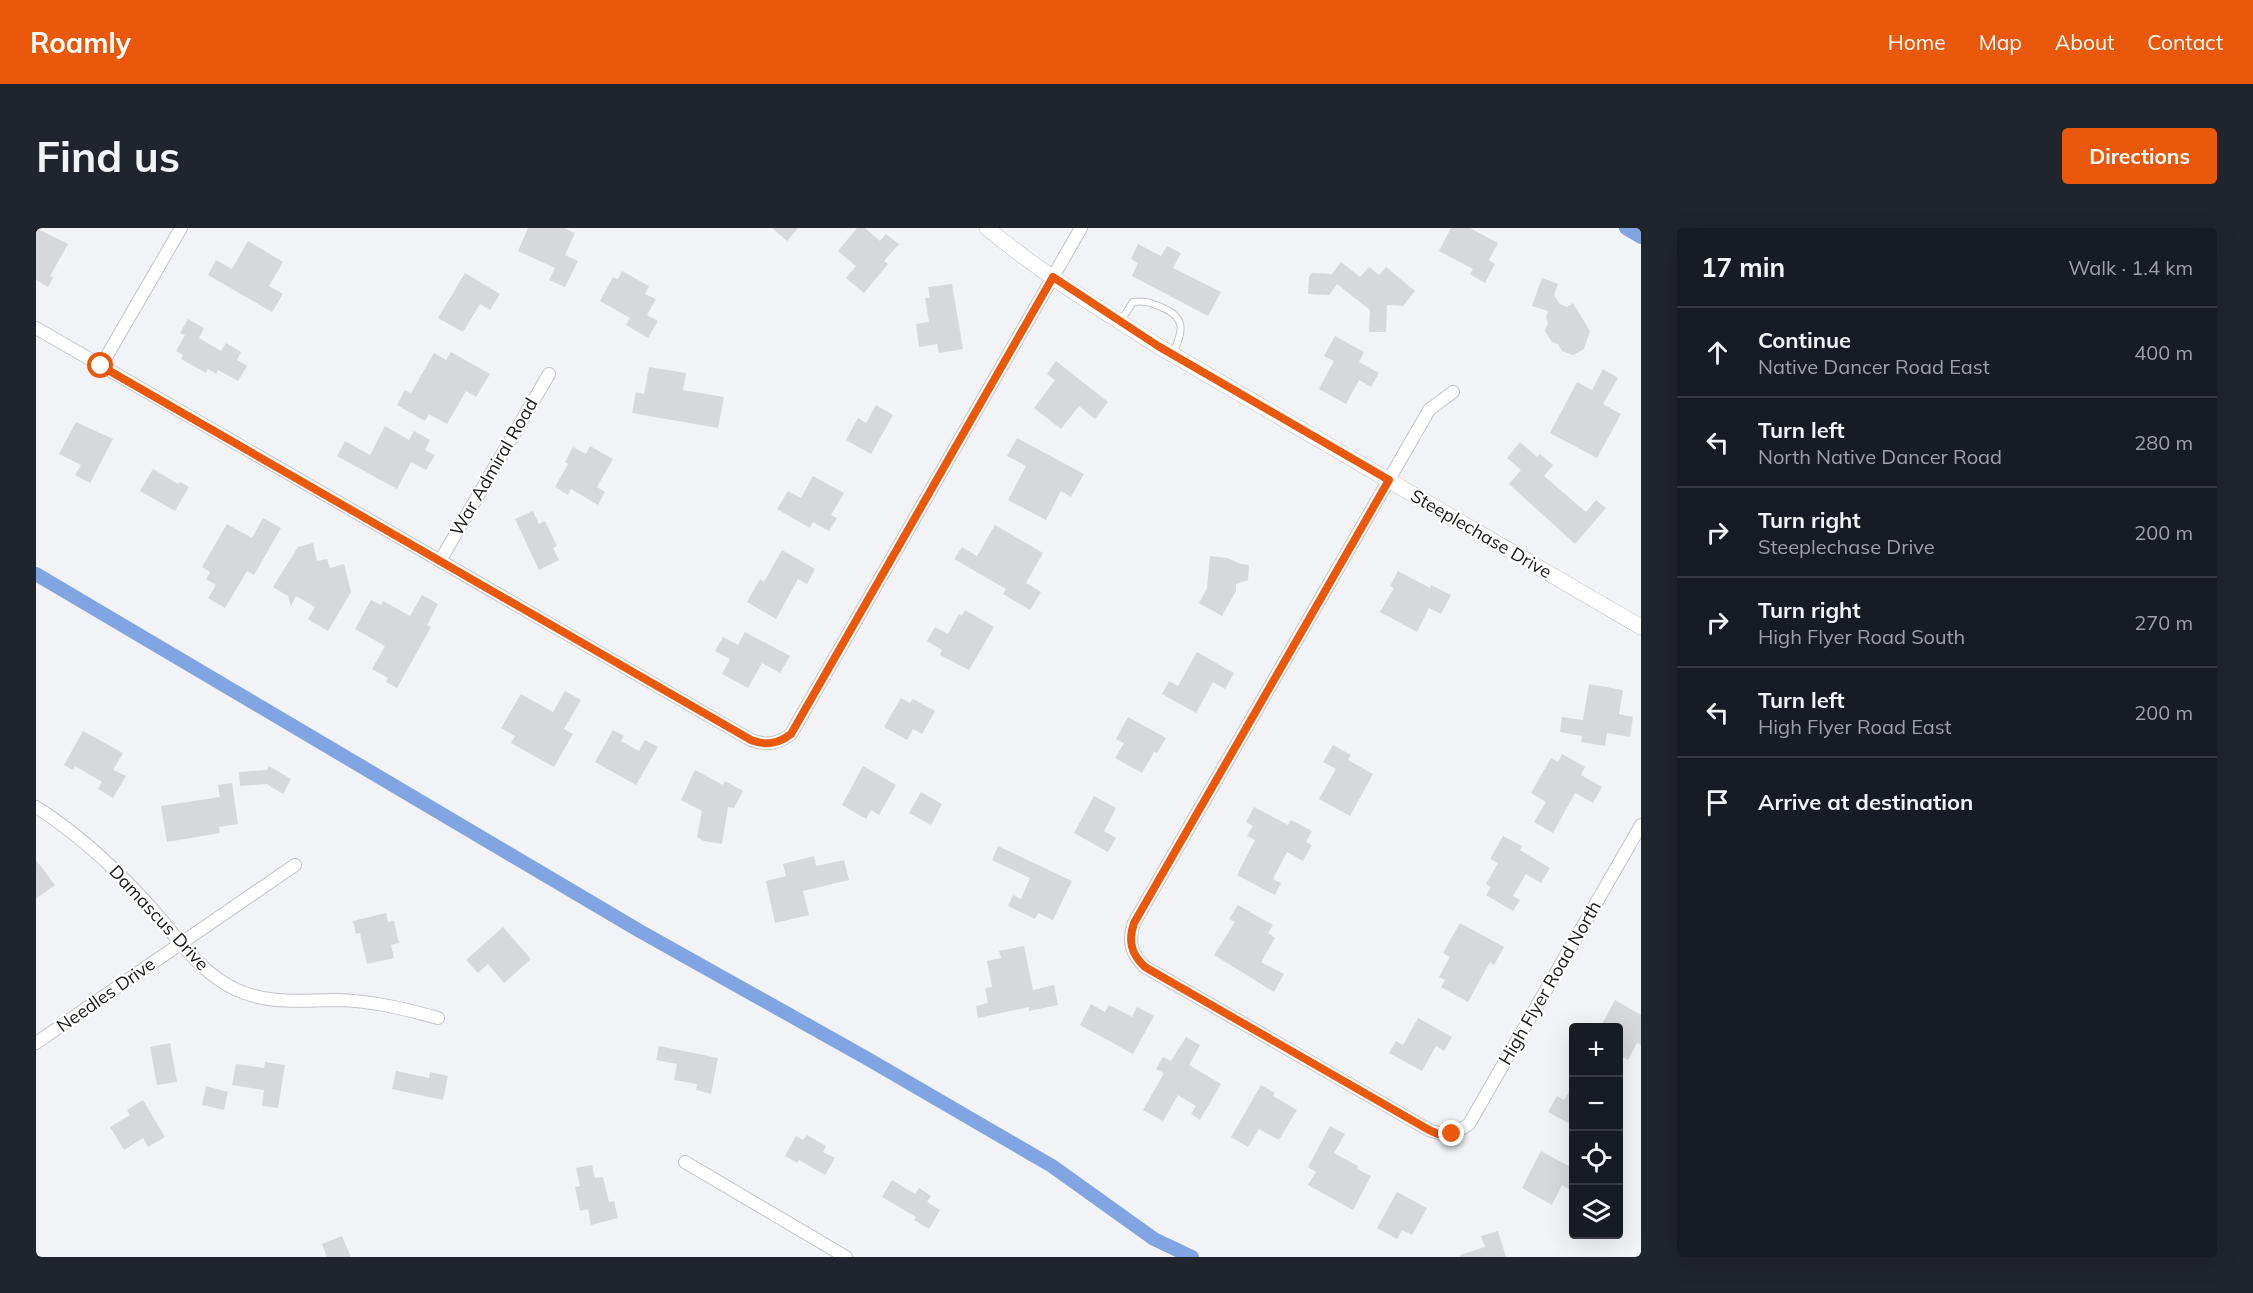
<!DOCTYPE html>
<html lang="en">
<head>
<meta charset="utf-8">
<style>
	:root { --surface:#171b24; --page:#20242c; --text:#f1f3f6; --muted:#9ea1a6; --line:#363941; --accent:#ea580c }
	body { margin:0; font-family:Mulish,sans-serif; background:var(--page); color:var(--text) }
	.controls { position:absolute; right:18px; bottom:18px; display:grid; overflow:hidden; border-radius:6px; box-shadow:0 6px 24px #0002 }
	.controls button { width:54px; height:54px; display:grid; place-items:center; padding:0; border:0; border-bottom:2px solid var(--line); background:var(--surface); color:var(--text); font:30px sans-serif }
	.stop { position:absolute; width:18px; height:18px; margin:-14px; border:4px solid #ea580c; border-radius:50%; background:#fff }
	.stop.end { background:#ea580c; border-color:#fff; box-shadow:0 2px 6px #0008 }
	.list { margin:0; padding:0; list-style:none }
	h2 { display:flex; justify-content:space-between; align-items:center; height:78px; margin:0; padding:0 24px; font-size:26px }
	h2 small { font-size:20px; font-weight:400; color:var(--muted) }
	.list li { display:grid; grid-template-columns:39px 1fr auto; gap:18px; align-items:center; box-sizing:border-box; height:90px; padding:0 24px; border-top:2px solid var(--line) }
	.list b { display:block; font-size:22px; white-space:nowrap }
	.list p { margin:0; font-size:20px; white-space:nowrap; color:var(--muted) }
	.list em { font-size:20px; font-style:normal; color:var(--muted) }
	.icon { flex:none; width:33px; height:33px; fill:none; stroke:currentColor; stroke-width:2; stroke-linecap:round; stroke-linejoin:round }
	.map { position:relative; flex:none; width:1605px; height:1029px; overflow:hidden; border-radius:6px }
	header { display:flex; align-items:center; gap:36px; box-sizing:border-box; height:84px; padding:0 30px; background:var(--accent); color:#fff }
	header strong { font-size:28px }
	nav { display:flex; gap:33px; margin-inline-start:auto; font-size:21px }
	.intro { display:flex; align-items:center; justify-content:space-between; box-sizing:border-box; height:144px; padding:0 36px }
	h1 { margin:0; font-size:42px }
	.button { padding:15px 27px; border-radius:6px; background:var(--accent); color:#fff; font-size:21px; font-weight:700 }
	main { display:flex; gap:36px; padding:0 36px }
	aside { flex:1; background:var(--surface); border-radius:6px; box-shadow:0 6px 24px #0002 }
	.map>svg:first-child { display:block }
</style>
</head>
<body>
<header>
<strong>Roamly</strong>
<nav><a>Home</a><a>Map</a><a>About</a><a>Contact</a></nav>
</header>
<div class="intro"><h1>Find us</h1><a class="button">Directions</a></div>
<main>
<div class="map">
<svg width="1605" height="1029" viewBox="0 0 1605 1029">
	<rect width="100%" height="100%" fill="#f1f3f7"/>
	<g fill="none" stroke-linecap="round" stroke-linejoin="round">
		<g stroke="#81a5e3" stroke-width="14">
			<polyline points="1590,0 1605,9"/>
			<polyline points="0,346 602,702 832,831 1016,938 1118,1011 1156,1029"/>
		</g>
	</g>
	<g fill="#d6d8dc">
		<polygon points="0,0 32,16 14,48 17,50 12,59 0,52"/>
		<polygon points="492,0 528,0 539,5 529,27 542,33 529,59 513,52 519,40 482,23"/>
		<polygon points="736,0 762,0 751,13"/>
		<polygon points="821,0 829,0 844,13 850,6 863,16 848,33 852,36 828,65 810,50 820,38 802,23"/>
		<polygon points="1415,0 1434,0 1462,15 1453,32 1459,36 1449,55 1434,46 1437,41 1403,23"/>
		<polygon points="212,13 247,34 233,58 247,66 236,84 172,47 180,32 196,41"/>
		<polygon points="1102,16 1125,28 1131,18 1145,25 1137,40 1185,64 1172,88 1096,48 1102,35 1095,31"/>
		<polygon points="1305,34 1324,49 1333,39 1343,47 1350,39 1379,63 1367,78 1351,77 1350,104 1333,104 1334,82 1301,56 1293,67 1272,66 1273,49 1276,45 1296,46"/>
		<polygon points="586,43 613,58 609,66 620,71 611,87 622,93 612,110 590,97 594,90 564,73 577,49 582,51"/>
		<polygon points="429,45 464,66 454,82 444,76 427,104 402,90"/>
		<polygon points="1506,50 1522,56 1518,67 1524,76 1531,79 1537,75 1554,103 1548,121 1537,127 1526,123 1522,116 1516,114 1509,103 1512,94 1510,90 1512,83 1496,78"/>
		<polygon points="916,56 927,121 903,125 901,116 883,119 880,96 893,94 889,70 894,70 892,59"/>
		<polygon points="152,91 168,100 163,110 185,123 190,115 205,124 201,132 211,138 202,153 182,142 180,146 172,141 170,145 145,131 147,127 140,123 149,107 144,105"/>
		<polygon points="1299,108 1328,124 1323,134 1343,145 1335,159 1323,152 1310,176 1283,161 1298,133 1288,128"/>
		<polygon points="415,124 454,146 440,169 430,163 411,196 393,186 389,193 361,177 369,162 375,165 398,125 410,132"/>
		<polygon points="1020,133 1072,174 1059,191 1043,178 1025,201 998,180 1019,152 1011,146"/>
		<polygon points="613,139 650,145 647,162 688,169 682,200 596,185 600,164 608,166"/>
		<polygon points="1567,141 1582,150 1567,176 1585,186 1561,230 1514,205 1541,154 1556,162"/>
		<polygon points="840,177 857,187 835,226 810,212 822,190 830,195"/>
		<polygon points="40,194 77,211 54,255 39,247 45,237 23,226"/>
		<polygon points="349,198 373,212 378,203 394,212 389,222 399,227 390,242 375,234 361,261 301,228 309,213 334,227"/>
		<polygon points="981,210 1048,246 1035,269 1025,263 1010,292 972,272 990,238 971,228"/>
		<polygon points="1484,214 1501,229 1504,226 1517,237 1508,248 1550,284 1560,272 1570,280 1539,316 1473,256 1485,242 1471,230"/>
		<polygon points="554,218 577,231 561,259 569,264 562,277 535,261 532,267 519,259 532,236 529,234 537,219 550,226"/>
		<polygon points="117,241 142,256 144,254 153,259 139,283 104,263"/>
		<polygon points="777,248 808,265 795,287 801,290 793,303 777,294 774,300 741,281 752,263 765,270"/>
		<polygon points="497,283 503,296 509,293 521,318 517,320 523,332 503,342 479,291"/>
		<polygon points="227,290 245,300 218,347 211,343 189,380 172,370 180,357 170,351 174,344 166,339 191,296 216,310"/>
		<polygon points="959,297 1007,325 990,355 1005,364 994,382 967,366 970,361 918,331 926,319 941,328"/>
		<polygon points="277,315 281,333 291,331 294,340 308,336 315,364 292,403 272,391 279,379 260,368 255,378 252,368 237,359 262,319"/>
		<polygon points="746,322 779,341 771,356 762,351 740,391 711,374 724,351 728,354"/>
		<polygon points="1174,328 1192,330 1204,336 1213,337 1212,352 1200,356 1200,363 1186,388 1163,375 1171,360"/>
		<polygon points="1362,343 1394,360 1395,357 1415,367 1405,386 1393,380 1381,404 1344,384 1358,360 1354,358"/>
		<polygon points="386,367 402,376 391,397 395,399 361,460 350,454 352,450 336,441 349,418 319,401 335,372 345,377 347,373 374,388"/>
		<polygon points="929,382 958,399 933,442 904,427 906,422 891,413 899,399 912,406 923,386 926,388"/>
		<polygon points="709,404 754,428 744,445 726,435 712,460 686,446 694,431 679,423 687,409 702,417"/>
		<polygon points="1161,424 1198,445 1189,461 1177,454 1160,485 1126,466 1133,453 1142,458"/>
		<polygon points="1553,456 1587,462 1583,486 1597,489 1594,509 1571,505 1569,518 1545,514 1546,508 1524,504 1526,489 1547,492"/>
		<polygon points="529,463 545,472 528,501 537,506 518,539 475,515 479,508 465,500 485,466 517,484"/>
		<polygon points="865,470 874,475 877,471 899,483 886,506 877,501 871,512 848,499"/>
		<polygon points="1092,489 1130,510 1121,525 1118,524 1106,545 1079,530 1088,515 1080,511"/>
		<polygon points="577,502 588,508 585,513 603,523 609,512 622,519 600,557 559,534"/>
		<polygon points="47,503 87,525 77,542 90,548 77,570 62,561 66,554 39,538 37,542 28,537"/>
		<polygon points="1297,517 1315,527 1312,532 1337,546 1314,588 1283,571 1300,541 1287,534"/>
		<polygon points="1526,526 1549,539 1545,547 1566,559 1557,575 1539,565 1517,605 1498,594 1510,574 1495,565 1515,530 1522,534"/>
		<polygon points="233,538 255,551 247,566 231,556 204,558 203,544 231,542"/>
		<polygon points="827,538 860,557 843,587 835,582 830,591 806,577"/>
		<polygon points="659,542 687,557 689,553 707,563 698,580 692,579 686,616 668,613 661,609 666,583 645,572"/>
		<polygon points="196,555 202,596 183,599 184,605 131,614 125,578 184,569 182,557"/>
		<polygon points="885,564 906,576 895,597 873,585"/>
		<polygon points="1058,568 1080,580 1068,603 1080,610 1072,624 1038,605"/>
		<polygon points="1218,579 1252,597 1255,592 1276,603 1270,614 1276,617 1267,633 1251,624 1237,651 1245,655 1239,667 1201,647 1219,612 1211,608 1217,598 1210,594"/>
		<polygon points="1467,608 1486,618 1484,622 1514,640 1505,655 1490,646 1477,668 1484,672 1477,683 1450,667 1455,659 1450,656 1462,635 1454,631"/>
		<polygon points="962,618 1036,653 1017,692 1002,685 999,691 972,678 977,667 985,671 994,650 956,632"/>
		<polygon points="778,628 780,638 808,632 813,652 767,663 773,687 739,695 730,653 750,648 747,636"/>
		<polygon points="0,632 19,657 0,671"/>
		<polygon points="1202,677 1237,697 1232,705 1239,710 1225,734 1248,746 1238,764 1178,727 1199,694 1193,691"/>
		<polygon points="350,685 352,694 358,693 363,715 355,717 358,730 331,736 324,705 320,706 317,693"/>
		<polygon points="1424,695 1468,719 1458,737 1454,734 1432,774 1405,759 1409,752 1403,749 1414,729 1407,725"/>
		<polygon points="467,699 495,731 468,755 452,736 442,745 430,732"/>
		<polygon points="988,718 997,762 1018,757 1022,777 993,783 993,779 942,790 940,778 952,775 949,760 956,759 951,733 965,730 963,723"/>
		<polygon points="1579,772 1605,787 1605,817 1601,815 1592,832 1582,826 1582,800 1564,800"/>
		<polygon points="1055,776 1069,784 1073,777 1096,789 1101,779 1118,788 1097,826 1044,797"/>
		<polygon points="1382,790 1416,809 1408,823 1400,818 1386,843 1353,825 1360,813 1367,817"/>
		<polygon points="1150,809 1164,817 1153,837 1185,856 1164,892 1155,886 1160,878 1142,867 1127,893 1107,882 1128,845 1120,841 1127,829 1135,833"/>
		<polygon points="134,815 141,854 121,857 114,819"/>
		<polygon points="623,818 682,830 675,866 660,862 661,856 638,852 641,836 620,832"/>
		<polygon points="229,834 249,837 242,880 226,878 228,862 196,857 200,836 228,840"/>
		<polygon points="360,843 393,850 394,844 412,848 407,872 356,861"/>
		<polygon points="1538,855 1538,898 1512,884 1521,868 1528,872"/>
		<polygon points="1225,857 1239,865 1237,868 1261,882 1243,912 1223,901 1212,919 1195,909"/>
		<polygon points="170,858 192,864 188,882 166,877"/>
		<polygon points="107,872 129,909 112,919 107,910 88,922 74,899 94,887 91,882"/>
		<polygon points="1294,898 1309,906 1298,925 1322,938 1321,941 1335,948 1317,982 1272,957 1280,944 1272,939"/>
		<polygon points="771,907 790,918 787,924 799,930 789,947 763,932 761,935 749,928 760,908 767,912"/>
		<polygon points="1505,923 1538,941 1538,955 1534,962 1526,957 1516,977 1486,960"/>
		<polygon points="556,937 559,950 567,949 573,974 578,973 582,990 555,997 552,981 544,983 539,959 544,958 540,940"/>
		<polygon points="856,952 879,966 883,960 895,968 891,974 904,982 893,1001 878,992 880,989 846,969"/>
		<polygon points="1361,964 1391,980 1376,1007 1366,1002 1361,1011 1341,1000"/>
		<polygon points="1462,1003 1470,1029 1424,1029 1424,1027 1449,1019 1445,1008"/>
		<polygon points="306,1008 315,1029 291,1029 286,1016"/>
	</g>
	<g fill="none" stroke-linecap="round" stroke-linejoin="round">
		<defs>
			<path id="service" d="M 1084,94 L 1097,74 C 1108,72 1115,75 1125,79 C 1152,90 1146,104 1137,126"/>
			<g id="minor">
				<path d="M 0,100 L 715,512 C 730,518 742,516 755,506 L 1045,0"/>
				<polyline points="65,138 145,0"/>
				<path d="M 1417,164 L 1393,182 L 1098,695 C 1092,713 1095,726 1109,739 L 1393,902 C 1408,908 1420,906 1433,896 L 1605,597"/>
				<polyline points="404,333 513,146"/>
				<path d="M 0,579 C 41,605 77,638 110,674 C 139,705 160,743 201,762 C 235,777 267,772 303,772 C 337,773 369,781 402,790"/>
				<polyline points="0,815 259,637"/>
				<polyline points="649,934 810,1029"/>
			</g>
			<path id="tertiary" d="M 951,0 C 1004,44 1064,81 1122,118 L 1605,399"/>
		</defs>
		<use href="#service" stroke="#c2c4c8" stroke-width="8"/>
		<use href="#minor" stroke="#c2c4c8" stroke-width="14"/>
		<use href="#tertiary" stroke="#c2c4c8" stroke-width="16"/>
		<use href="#service" stroke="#fff" stroke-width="6"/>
		<use href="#minor" stroke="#fff" stroke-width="12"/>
		<use href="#tertiary" stroke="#fff" stroke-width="15"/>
	</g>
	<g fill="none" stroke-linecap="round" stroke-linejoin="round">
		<path stroke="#ea580c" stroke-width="8" d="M 65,138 L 715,512 C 730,518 742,516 755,506 L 1017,49 L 1122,118 L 1353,252 L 1098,695 C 1092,713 1095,726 1109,739 L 1393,902 L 1402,906 L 1416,906"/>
	</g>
	<g text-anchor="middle" stroke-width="4.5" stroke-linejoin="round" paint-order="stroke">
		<g font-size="18" fill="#18181a" stroke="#fff">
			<text transform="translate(458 239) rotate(-60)" y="6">War Admiral Road</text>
			<text transform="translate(1445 306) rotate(30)" y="6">Steeplechase Drive</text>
			<text transform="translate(123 690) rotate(47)" y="6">Damascus Drive</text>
			<text transform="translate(1514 755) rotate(-60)" y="6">High Flyer Road North</text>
			<text transform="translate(70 767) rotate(-35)" y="6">Needles Drive</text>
		</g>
	</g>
</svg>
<div class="controls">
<button>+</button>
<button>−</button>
<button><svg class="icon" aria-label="locate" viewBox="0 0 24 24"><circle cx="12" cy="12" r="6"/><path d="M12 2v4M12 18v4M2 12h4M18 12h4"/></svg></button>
<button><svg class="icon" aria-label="layers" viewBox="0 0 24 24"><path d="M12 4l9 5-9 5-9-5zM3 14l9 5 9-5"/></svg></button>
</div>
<div class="stop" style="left:65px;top:138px"></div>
<div class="stop end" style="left:1416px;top:906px"></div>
</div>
<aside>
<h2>17 min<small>Walk · 1.4 km</small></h2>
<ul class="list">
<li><svg class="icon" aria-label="ahead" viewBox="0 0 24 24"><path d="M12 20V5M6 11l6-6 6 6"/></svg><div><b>Continue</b><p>Native Dancer Road East</p></div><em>400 m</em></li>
<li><svg class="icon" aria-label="left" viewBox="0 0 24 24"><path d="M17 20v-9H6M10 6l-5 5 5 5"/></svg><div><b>Turn left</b><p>North Native Dancer Road</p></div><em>280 m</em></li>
<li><svg class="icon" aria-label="right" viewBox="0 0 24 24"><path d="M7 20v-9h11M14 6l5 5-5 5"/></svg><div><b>Turn right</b><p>Steeplechase Drive</p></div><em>200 m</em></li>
<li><svg class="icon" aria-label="right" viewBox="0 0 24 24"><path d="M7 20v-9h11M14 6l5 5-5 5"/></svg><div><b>Turn right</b><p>High Flyer Road South</p></div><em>270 m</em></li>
<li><svg class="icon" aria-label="left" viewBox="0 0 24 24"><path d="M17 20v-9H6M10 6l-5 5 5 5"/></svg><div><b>Turn left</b><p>High Flyer Road East</p></div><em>200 m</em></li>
<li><svg class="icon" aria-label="arrive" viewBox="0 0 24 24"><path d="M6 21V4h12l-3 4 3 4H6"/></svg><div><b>Arrive at destination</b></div></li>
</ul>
</aside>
</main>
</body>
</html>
